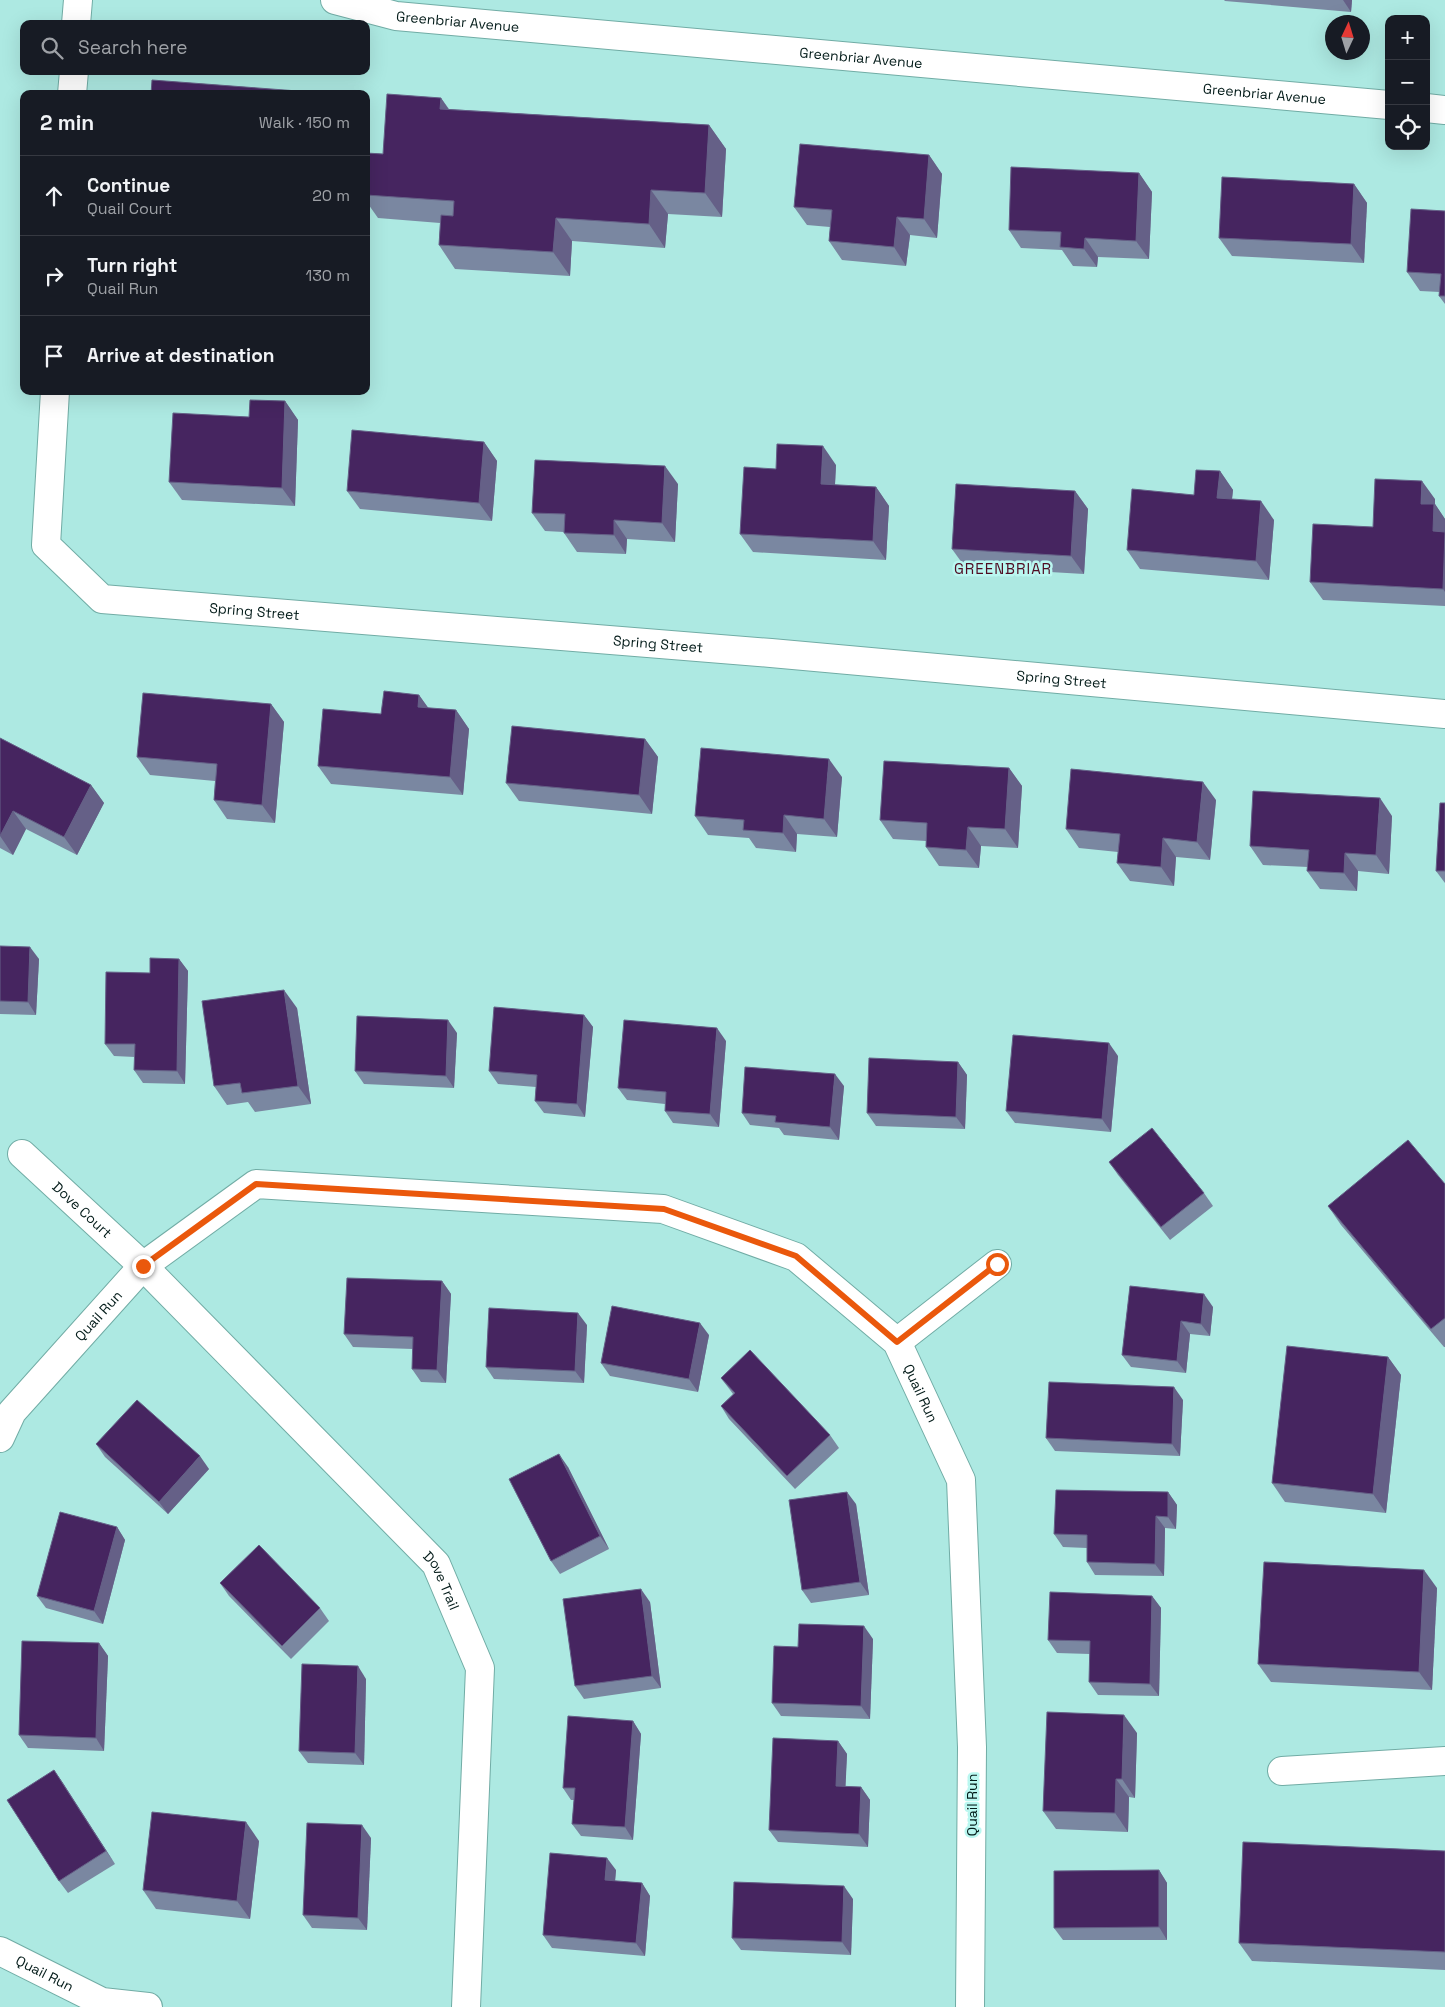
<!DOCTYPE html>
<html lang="en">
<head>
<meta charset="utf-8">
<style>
	:root { --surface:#171b24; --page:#242831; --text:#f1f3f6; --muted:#9ea1a6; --line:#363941 }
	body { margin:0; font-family:"Space Grotesk",sans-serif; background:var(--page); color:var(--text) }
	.controls { position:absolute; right:15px; top:15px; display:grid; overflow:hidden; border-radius:10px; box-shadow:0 5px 20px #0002 }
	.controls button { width:45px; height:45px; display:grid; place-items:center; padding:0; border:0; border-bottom:1px solid var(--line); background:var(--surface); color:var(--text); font:25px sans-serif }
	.compass { position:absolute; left:1325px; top:15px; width:45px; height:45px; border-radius:50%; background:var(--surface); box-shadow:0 5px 20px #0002; rotate:4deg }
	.stop { position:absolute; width:15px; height:15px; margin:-11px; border:4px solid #ea580c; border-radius:50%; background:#fff }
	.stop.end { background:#ea580c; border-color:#fff; box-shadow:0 1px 5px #0008 }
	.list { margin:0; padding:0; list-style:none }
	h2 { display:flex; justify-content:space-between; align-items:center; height:65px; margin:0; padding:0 20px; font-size:21px }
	h2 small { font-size:16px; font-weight:400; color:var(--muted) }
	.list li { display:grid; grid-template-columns:32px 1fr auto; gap:15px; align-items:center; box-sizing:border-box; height:80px; padding:0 20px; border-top:1px solid var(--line) }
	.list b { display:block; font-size:19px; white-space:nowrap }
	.list p { margin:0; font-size:16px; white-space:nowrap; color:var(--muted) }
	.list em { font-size:16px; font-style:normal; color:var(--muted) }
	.icon { flex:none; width:28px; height:28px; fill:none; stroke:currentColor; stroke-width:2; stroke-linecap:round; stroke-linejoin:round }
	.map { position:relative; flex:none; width:1445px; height:2007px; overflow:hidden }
	.search { position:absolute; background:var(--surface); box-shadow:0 5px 20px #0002; left:20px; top:20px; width:350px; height:55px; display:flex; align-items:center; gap:12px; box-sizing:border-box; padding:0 18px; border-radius:10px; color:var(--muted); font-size:19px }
	.panel { position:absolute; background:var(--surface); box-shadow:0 5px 20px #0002; left:20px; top:90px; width:350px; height:305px; border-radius:10px }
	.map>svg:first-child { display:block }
</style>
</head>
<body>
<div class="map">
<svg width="1445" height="2007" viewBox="0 0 1445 2007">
	<rect width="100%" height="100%" fill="#ade9e2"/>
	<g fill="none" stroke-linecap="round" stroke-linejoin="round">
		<defs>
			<g id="street">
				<path id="s1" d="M 335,0 L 396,16 L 1389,105"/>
				<polyline points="76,24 78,0"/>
				<polyline points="72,94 74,71"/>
				<polyline points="1426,108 1445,110"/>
				<path id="s2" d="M 55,391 L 46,545 L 102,599 L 771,653 L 1445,714"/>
				<path id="s3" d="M 22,1154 L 143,1266 L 436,1564 L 480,1668 L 466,2007"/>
				<polyline points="897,1342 997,1264"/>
				<path id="s4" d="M 0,1438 L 12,1412 L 143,1266 L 256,1184 L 663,1209 L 796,1257 L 897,1342 L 961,1480 L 972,1747 L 970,2007"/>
				<polyline points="1282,1771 1445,1761"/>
				<path id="s5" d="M 0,1951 L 102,2002 L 148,2007"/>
			</g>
		</defs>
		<use href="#street" stroke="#71aca5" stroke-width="30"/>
		<use href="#street" stroke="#fff" stroke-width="28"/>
	</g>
	<g fill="#7a87a1">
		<polygon points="1224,0 1352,0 1351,12 1225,1"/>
		<polygon points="441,98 449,109 709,125 726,149 722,217 668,214 665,248 572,241 570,276 455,269 439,245 440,223 378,218 366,201 366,153 383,154"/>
		<polygon points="929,155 942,174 937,238 910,235 906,266 842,260 829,241 830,227 807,225 794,207"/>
		<polygon points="1139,173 1152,192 1149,259 1098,257 1097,267 1073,266 1062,250 1021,248 1009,230"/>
		<polygon points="1354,184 1367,203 1364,263 1232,256 1219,238"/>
		<polygon points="1445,211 1445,304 1439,296 1440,292 1420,291 1407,272"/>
		<polygon points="285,401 298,420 295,506 182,500 169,482"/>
		<polygon points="484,442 497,461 492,521 360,509 347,491"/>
		<polygon points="836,465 835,485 876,487 889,506 886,560 753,552 740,534 776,469"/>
		<polygon points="1220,471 1233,490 1232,499 1274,520 1269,580 1140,569 1127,550 1194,495"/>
		<polygon points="678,484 675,542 627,539 626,554 577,552 564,533 564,532 545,531 532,513"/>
		<polygon points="1075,491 1088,509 1084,574 965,567 952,549"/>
		<polygon points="1435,499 1435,504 1445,519 1445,606 1323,600 1310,582 1373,527"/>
		<polygon points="419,695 428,708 456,710 469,729 463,795 331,784 318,766 381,714"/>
		<polygon points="271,704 284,722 275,823 227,819 214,800 215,781 150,775 137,757"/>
		<polygon points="0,738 91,785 104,803 77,855 26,829 13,855 0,848"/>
		<polygon points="645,739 658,757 652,814 519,801 506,783"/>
		<polygon points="1009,768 1022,786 1018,848 981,846 979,868 939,866 926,847 926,841 893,839 880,820"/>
		<polygon points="842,777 837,837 797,834 796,852 756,848 749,838 708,835 695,816"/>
		<polygon points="1216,800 1210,860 1176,857 1174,886 1130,881 1117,863 1118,852 1079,848 1066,829"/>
		<polygon points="1445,803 1445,883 1436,871"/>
		<polygon points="1392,816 1389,874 1358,871 1357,891 1320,889 1307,871 1308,867 1263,865 1250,846"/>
		<polygon points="0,946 39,959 36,1015 0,1014"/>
		<polygon points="179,959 188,971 185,1084 143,1083 134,1070 135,1057 114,1056 105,1044"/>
		<polygon points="297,1008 311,1104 255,1112 248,1102 227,1105 214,1086"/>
		<polygon points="584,1015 593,1027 585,1117 544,1113 535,1101 536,1087 498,1084 489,1071"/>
		<polygon points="457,1033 454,1088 364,1084 355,1071"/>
		<polygon points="726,1041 719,1127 673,1123 665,1111 665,1104 627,1100 618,1088"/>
		<polygon points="1118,1056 1111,1132 1015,1123 1006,1111"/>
		<polygon points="958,1062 967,1075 965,1129 876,1126 867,1113"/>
		<polygon points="844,1086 839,1140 784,1135 779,1128 750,1125 742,1113"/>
		<polygon points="1109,1162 1204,1193 1213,1206 1170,1240 1118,1175"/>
		<polygon points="1445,1184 1445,1347 1444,1347 1341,1225 1328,1206"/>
		<polygon points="442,1281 451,1294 446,1383 421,1382 412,1369 413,1349 353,1347 344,1334"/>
		<polygon points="1130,1286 1213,1307 1210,1336 1190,1334 1186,1373 1131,1367 1122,1355"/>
		<polygon points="587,1325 584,1383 494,1379 486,1367"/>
		<polygon points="709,1335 698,1392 610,1376 601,1363"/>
		<polygon points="1388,1357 1401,1375 1386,1513 1285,1502 1272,1483"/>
		<polygon points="721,1378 830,1435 839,1448 795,1489 729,1419 721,1406 733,1394"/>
		<polygon points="1183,1400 1180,1456 1055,1451 1046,1438"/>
		<polygon points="96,1444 209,1469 168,1514 105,1457"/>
		<polygon points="568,1467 609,1549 560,1574 551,1561"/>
		<polygon points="1168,1492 1177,1505 1176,1529 1165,1528 1164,1576 1095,1575 1087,1562 1087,1548 1063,1547 1054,1534"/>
		<polygon points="856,1504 869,1595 811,1603 802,1590"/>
		<polygon points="117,1527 125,1540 103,1624 46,1608 37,1596"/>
		<polygon points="220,1583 320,1608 329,1621 291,1659 229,1596"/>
		<polygon points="1437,1588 1432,1690 1271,1682 1258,1664"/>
		<polygon points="1152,1596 1161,1608 1159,1696 1098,1695 1089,1682 1090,1654 1057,1653 1048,1640"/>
		<polygon points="650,1602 661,1688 584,1699 575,1686"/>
		<polygon points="873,1639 870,1719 781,1716 772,1703 798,1647"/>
		<polygon points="99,1643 108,1656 104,1751 28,1748 19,1735"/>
		<polygon points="366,1679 364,1765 308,1763 299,1751"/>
		<polygon points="633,1721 641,1734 633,1840 581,1836 572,1824 574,1800 571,1800 563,1788"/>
		<polygon points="1137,1733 1135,1798 1129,1797 1128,1832 1056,1829 1043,1811"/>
		<polygon points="838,1741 847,1754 845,1787 861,1787 870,1800 868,1847 778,1842 769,1830"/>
		<polygon points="54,1770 115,1864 68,1893 59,1881"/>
		<polygon points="371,1838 367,1930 312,1928 303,1915"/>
		<polygon points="259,1841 250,1919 156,1909 143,1890"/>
		<polygon points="1445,1851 1445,1970 1252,1961 1239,1943"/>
		<polygon points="616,1870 615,1881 642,1883 650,1896 645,1956 552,1948 543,1935"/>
		<polygon points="1159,1870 1167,1883 1167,1940 1063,1940 1054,1928"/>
		<polygon points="853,1899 851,1955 741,1950 732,1938"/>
	</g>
	<g fill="#656087">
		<polygon points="1343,0 1352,0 1351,12"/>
		<polygon points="441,98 457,122 440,109"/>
		<polygon points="709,125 726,149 722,217 705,193"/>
		<polygon points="929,155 942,174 937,238 924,219"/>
		<polygon points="1139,173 1152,192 1149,259 1136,241"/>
		<polygon points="1354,184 1367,203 1364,263 1351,244"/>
		<polygon points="651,190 668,214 665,248 649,224"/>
		<polygon points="897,217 910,235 906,266 894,247"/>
		<polygon points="556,218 572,241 570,276 553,252"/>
		<polygon points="1085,238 1098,257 1097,267 1084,249"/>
		<polygon points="285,401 298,420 295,506 282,488"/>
		<polygon points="484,442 497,461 492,521 479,503"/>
		<polygon points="823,446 836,465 834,502 821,484"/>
		<polygon points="665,466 678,484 675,542 662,523"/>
		<polygon points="1220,471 1233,490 1230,516 1217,498"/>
		<polygon points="1422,481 1435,499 1435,504 1445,519 1445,592 1443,589 1433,531 1421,504"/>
		<polygon points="876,487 889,506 886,560 873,541"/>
		<polygon points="1075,491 1088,509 1084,574 1071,556"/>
		<polygon points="1261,501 1274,520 1269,580 1256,561"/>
		<polygon points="614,520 627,539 626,554 614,535"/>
		<polygon points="419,695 432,713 418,707"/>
		<polygon points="271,704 284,722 275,823 262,805"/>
		<polygon points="456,710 469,729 463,795 450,777"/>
		<polygon points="645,739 658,757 652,814 639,795"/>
		<polygon points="829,759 842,777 837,837 824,819"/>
		<polygon points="1009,768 1022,786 1018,848 1005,829"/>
		<polygon points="1203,782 1216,800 1210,860 1197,842"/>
		<polygon points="91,785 104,803 77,855 64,837"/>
		<polygon points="1380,798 1392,816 1389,874 1376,855"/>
		<polygon points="13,811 26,829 13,855 0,836"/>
		<polygon points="784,815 797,834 796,852 783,833"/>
		<polygon points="968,827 981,846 979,868 966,850"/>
		<polygon points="1163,838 1176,857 1174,886 1161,867"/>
		<polygon points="1345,853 1358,871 1357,891 1344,873"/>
		<polygon points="30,947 39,959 36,1015 28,1002"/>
		<polygon points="179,959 188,971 185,1084 177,1071"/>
		<polygon points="284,990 297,1008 311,1104 298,1086"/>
		<polygon points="584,1015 593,1027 585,1117 577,1104"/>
		<polygon points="448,1020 457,1033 454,1088 446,1076"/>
		<polygon points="717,1028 726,1041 719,1127 710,1114"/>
		<polygon points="1109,1043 1118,1056 1111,1132 1102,1119"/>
		<polygon points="958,1062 967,1075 965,1129 956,1117"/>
		<polygon points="835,1074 844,1086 839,1140 830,1127"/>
		<polygon points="442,1281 451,1294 446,1383 437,1370"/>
		<polygon points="1204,1294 1213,1307 1210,1336 1201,1324"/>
		<polygon points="578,1313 587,1325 584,1383 575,1371"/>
		<polygon points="1181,1321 1190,1334 1186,1373 1177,1361"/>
		<polygon points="700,1323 709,1335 698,1392 689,1379"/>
		<polygon points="1388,1357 1401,1375 1386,1513 1373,1494"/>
		<polygon points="1174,1387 1183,1400 1180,1456 1172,1444"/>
		<polygon points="559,1454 568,1467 609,1549 600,1536"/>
		<polygon points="200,1456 209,1469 168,1514 159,1502"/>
		<polygon points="847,1492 856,1504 869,1595 860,1582"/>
		<polygon points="1168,1492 1177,1505 1176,1529 1168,1517"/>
		<polygon points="1156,1516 1165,1528 1164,1576 1155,1564"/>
		<polygon points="117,1527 125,1540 103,1624 94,1611"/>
		<polygon points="1424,1570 1437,1588 1432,1690 1419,1672"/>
		<polygon points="641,1589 650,1602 661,1688 652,1676"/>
		<polygon points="1152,1596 1161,1608 1159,1696 1150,1684"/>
		<polygon points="864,1626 873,1639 870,1719 861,1706"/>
		<polygon points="99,1643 108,1656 104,1751 96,1738"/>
		<polygon points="358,1666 366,1679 364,1765 355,1753"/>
		<polygon points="1124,1715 1137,1733 1135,1798 1122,1779"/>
		<polygon points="633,1721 641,1734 633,1840 625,1827"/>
		<polygon points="838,1741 847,1754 845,1799 836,1786"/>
		<polygon points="54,1770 63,1783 115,1864 106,1851"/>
		<polygon points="1116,1779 1129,1797 1128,1832 1115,1813"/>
		<polygon points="861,1787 870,1800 868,1847 859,1834"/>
		<polygon points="246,1822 259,1841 250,1919 237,1901"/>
		<polygon points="362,1825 371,1838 367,1930 358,1918"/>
		<polygon points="607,1858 616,1870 614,1893 605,1880"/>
		<polygon points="1159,1870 1167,1883 1167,1940 1159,1927"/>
		<polygon points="642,1883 650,1896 645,1956 636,1943"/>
		<polygon points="844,1886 853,1899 851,1955 842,1942"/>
	</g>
	<g fill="#462560" stroke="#656087">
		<polygon points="152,80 311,92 311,94 151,94"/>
		<polygon points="387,94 441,98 440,109 709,125 705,193 651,190 649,224 556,218 553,252 439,245 441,215 453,216 454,201 366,195 366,153 383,154"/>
		<polygon points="800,144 929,155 924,219 897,217 894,247 829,241 832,210 794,207"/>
		<polygon points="1011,167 1139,173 1136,241 1085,238 1084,249 1060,247 1061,232 1009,230"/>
		<polygon points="1222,177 1354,184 1351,244 1219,238"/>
		<polygon points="1411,209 1445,211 1445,296 1439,296 1441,274 1407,272"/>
		<polygon points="250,400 285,401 282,488 169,482 173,413 249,417"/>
		<polygon points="352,430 484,442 479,503 347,491"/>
		<polygon points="777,444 823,446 821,484 876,487 873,541 740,534 744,467 776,469"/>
		<polygon points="535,460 665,466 662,523 614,520 614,535 564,533 565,514 532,513"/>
		<polygon points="1196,470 1220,471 1217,498 1261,501 1256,561 1127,550 1132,489 1194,495"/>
		<polygon points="1375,479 1422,481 1421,504 1434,504 1433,531 1445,532 1443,589 1310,582 1313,524 1373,527"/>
		<polygon points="956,484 1075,491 1071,556 952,549"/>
		<polygon points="384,691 419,695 418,707 456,710 450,777 318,766 323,709 381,714"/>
		<polygon points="143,693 271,704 262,805 214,800 217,764 137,757"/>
		<polygon points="512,726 645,739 639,795 506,783"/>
		<polygon points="0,738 91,785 64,837 13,811 0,836"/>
		<polygon points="701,748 829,759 824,819 784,815 783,833 743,830 744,820 695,816"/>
		<polygon points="884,761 1009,768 1005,829 968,827 966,850 926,847 927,823 880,820"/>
		<polygon points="1071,769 1203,782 1197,842 1163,838 1161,867 1117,863 1120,834 1066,829"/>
		<polygon points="1253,791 1380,798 1376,855 1345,853 1344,873 1307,871 1309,850 1250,846"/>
		<polygon points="1440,803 1445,803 1445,871 1436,871"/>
		<polygon points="0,946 30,947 28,1002 0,1001"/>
		<polygon points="150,958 179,959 177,1071 134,1070 135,1044 105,1044 106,972 150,973"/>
		<polygon points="284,990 298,1086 242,1093 240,1083 214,1086 202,1001"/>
		<polygon points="494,1007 584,1015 577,1104 535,1101 537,1075 489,1071"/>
		<polygon points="357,1016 448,1020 446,1076 355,1071"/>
		<polygon points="624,1020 717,1028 710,1114 665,1111 666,1092 618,1088"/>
		<polygon points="1013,1035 1109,1043 1102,1119 1006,1111"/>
		<polygon points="869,1058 958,1062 956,1117 867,1113"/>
		<polygon points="745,1067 835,1074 830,1127 775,1122 776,1116 742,1113"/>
		<polygon points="1152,1128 1204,1193 1161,1227 1109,1162"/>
		<polygon points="1408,1140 1445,1184 1445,1318 1431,1329 1328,1206"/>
		<polygon points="347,1278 442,1281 437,1370 412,1369 413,1337 344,1334"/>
		<polygon points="1130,1286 1204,1294 1201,1324 1181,1321 1177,1361 1122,1355"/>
		<polygon points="612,1306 700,1323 689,1379 601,1363"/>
		<polygon points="489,1308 578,1313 575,1371 486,1367"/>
		<polygon points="1287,1346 1388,1357 1373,1494 1272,1483"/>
		<polygon points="750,1350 830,1435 787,1476 721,1406 735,1393 721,1378"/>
		<polygon points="1049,1382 1174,1387 1172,1444 1046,1438"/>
		<polygon points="137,1400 200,1456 159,1502 96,1444"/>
		<polygon points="559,1454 600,1536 551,1561 509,1479"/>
		<polygon points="1056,1490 1168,1492 1168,1517 1156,1516 1155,1564 1087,1562 1087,1535 1054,1534"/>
		<polygon points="847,1492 860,1582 802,1590 789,1500"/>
		<polygon points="60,1512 117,1527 94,1611 37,1596"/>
		<polygon points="259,1545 320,1608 282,1646 220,1583"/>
		<polygon points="1264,1562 1424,1570 1419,1672 1258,1664"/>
		<polygon points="641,1589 652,1676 575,1686 563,1599"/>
		<polygon points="1050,1592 1152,1596 1150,1684 1089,1682 1090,1641 1048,1640"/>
		<polygon points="799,1624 864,1626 861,1706 772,1703 774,1646 798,1647"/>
		<polygon points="22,1641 99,1643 96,1738 19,1735"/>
		<polygon points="302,1664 358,1666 355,1753 299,1751"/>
		<polygon points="1047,1712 1124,1715 1122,1779 1116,1779 1115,1813 1043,1811"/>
		<polygon points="568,1716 633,1721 625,1827 572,1824 575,1788 563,1788"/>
		<polygon points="773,1738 838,1741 836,1786 861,1787 859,1834 769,1830"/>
		<polygon points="54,1770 106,1851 59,1881 7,1800"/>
		<polygon points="152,1812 246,1822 237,1901 143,1890"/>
		<polygon points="307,1823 362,1825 358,1918 303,1915"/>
		<polygon points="1243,1842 1445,1851 1445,1952 1239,1943"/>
		<polygon points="550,1853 607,1858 605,1880 642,1883 636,1943 543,1935"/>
		<polygon points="1159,1870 1159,1927 1054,1928 1054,1871"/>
		<polygon points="734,1882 844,1886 842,1942 732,1938"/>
	</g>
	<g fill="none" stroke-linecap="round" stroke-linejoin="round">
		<polyline stroke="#ea580c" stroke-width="6" points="143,1266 256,1184 664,1209 796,1256 897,1342 997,1264"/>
	</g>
	<g text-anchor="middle" stroke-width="5" stroke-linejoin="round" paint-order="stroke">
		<g font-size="14" fill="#031b19" stroke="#baf7f0">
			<text dy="5" stroke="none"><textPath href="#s1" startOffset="125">Greenbriar Avenue</textPath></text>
			<text dy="5" stroke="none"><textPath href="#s1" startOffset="530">Greenbriar Avenue</textPath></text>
			<text dy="5" stroke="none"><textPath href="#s1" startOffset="935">Greenbriar Avenue</textPath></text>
			<text dy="5" stroke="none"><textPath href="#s2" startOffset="385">Spring Street</textPath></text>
			<text dy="5" stroke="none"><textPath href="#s2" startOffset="790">Spring Street</textPath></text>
			<text dy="5" stroke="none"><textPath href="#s2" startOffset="1195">Spring Street</textPath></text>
			<text dy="5" stroke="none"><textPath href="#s3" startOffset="82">Dove Court</textPath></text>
			<text dy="5" stroke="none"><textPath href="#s4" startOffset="158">Quail Run</textPath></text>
			<text dy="5" stroke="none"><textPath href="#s4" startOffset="1102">Quail Run</textPath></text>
			<text dy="5" stroke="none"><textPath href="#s3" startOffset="600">Dove Trail</textPath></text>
			<text transform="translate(972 1805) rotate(-90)" y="5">Quail Run</text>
			<text dy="5" stroke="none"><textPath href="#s5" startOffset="50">Quail Run</textPath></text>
		</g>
		<g font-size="15" letter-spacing="1" fill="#500c22" stroke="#baf7f0">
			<text x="1003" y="574">GREENBRIAR</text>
		</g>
	</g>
</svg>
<div class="controls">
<button>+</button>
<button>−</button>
<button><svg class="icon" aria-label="locate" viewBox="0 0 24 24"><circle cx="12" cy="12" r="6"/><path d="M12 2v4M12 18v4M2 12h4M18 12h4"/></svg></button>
</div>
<svg class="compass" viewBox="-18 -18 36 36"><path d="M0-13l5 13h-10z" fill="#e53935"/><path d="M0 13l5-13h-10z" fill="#9ea1a6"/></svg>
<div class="stop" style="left:997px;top:1264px"></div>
<div class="stop end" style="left:143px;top:1266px"></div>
<div class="search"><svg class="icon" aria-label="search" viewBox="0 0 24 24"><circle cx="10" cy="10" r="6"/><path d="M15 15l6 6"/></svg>Search here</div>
<section class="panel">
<h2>2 min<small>Walk · 150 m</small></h2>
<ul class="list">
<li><svg class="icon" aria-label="ahead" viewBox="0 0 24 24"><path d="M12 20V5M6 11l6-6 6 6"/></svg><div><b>Continue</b><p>Quail Court</p></div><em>20 m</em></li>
<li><svg class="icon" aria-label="right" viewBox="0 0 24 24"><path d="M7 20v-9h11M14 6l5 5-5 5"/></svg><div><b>Turn right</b><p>Quail Run</p></div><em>130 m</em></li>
<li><svg class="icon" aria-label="arrive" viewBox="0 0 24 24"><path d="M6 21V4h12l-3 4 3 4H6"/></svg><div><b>Arrive at destination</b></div></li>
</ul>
</section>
</div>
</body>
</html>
